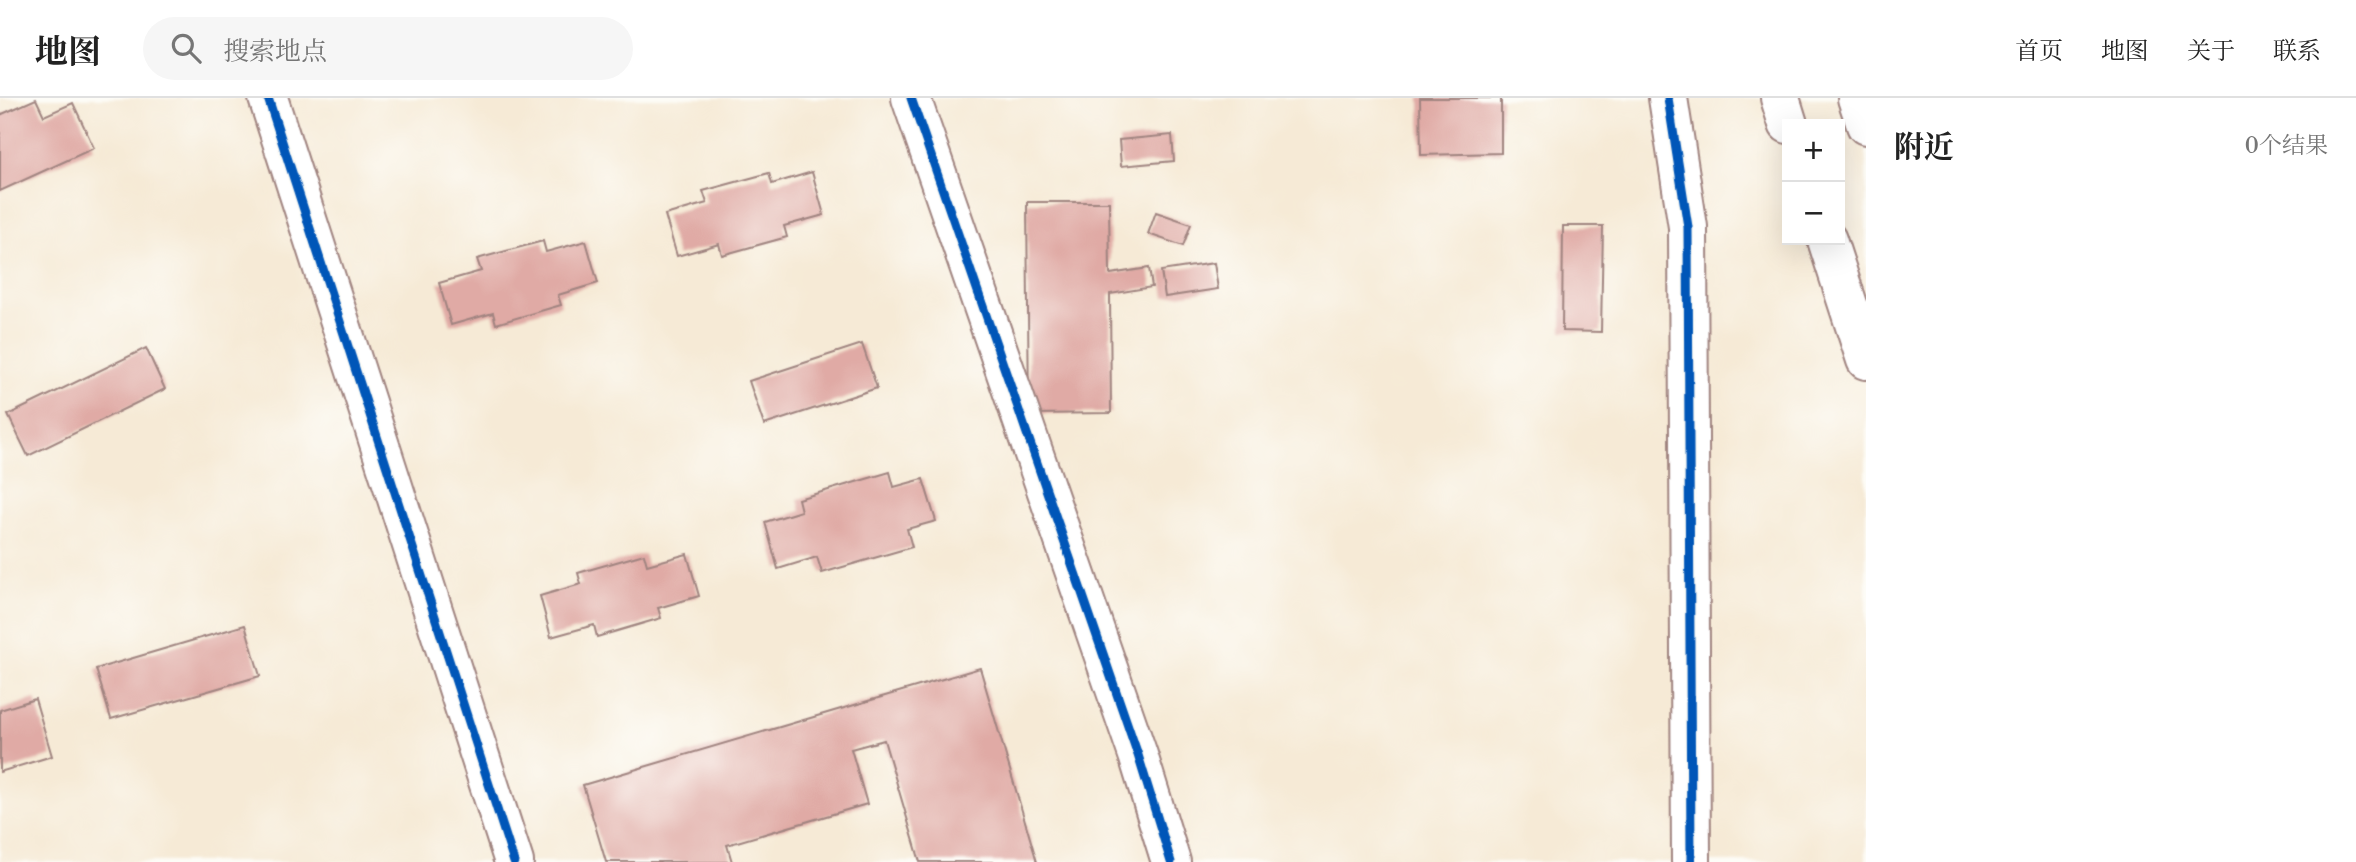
<!DOCTYPE html>
<html lang="zh">
<head>
<meta charset="utf-8">
<style>
	:root { --surface:#fff; --page:#f6f6f6; --text:#222; --muted:#767676; --line:#e0e0e0 }
	body { margin:0; font-family:"Libre Caslon Text","Noto Serif SC",serif; background:var(--page); color:var(--text) }
	.controls { position:absolute; right:21px; top:21px; display:grid; overflow:hidden; border-radius:0px; box-shadow:0 7px 28px #0002 }
	.controls button { width:63px; height:63px; display:grid; place-items:center; padding:0; border:0; border-bottom:2px solid var(--line); background:var(--surface); color:var(--text); font:35px sans-serif }
	.list { margin:0; padding:0; list-style:none }
	h2 { display:flex; justify-content:space-between; align-items:center; height:91px; margin:0; padding:0 28px; font-size:30px }
	h2 small { font-size:23px; font-weight:400; color:var(--muted) }
	.icon { flex:none; width:38px; height:38px; fill:none; stroke:currentColor; stroke-width:2; stroke-linecap:round; stroke-linejoin:round }
	.map { position:relative; flex:none; width:1866px; height:764px; overflow:hidden }
	header { display:flex; align-items:center; gap:42px; box-sizing:border-box; height:98px; padding:0 35px; background:var(--surface); border-bottom:2px solid var(--line) }
	header strong { font-size:33px }
	nav { display:flex; gap:38px; margin-inline-start:auto; font-size:24px }
	.search { width:490px; height:63px; background:var(--page); display:flex; align-items:center; gap:18px; box-sizing:border-box; padding:0 24px; border-radius:38px; color:var(--muted); font-size:26px }
	main { display:flex }
	aside { flex:1; background:var(--surface) }
	.map>svg:first-child { display:block }
</style>
</head>
<body>
<header>
<strong>地图</strong>
<div class="search"><svg class="icon" aria-label="search" viewBox="0 0 24 24"><circle cx="10" cy="10" r="6"/><path d="M15 15l6 6"/></svg>搜索地点</div>
<nav><a>首页</a><a>地图</a><a>关于</a><a>联系</a></nav>
</header>
<main>
<div class="map">
<svg width="1866" height="764" viewBox="0 0 1866 764">
	<rect width="100%" height="100%" fill="#fdfcf7"/>
	<filter id="ink" filterUnits="userSpaceOnUse"><feTurbulence type="fractalNoise" baseFrequency=".0143" numOctaves="2"/><feDisplacementMap in="SourceGraphic" scale="14" xChannelSelector="R" yChannelSelector="G"/><feConvolveMatrix kernelMatrix="1 2 1 2 8 2 1 2 1" color-interpolation-filters="sRGB"/></filter>
	<filter id="wash" filterUnits="userSpaceOnUse"><feTurbulence type="fractalNoise" baseFrequency=".00686" numOctaves="4" result="noise"/><feDisplacementMap in="SourceGraphic" scale="28" xChannelSelector="R" yChannelSelector="G"/><feGaussianBlur stdDeviation="1.57" result="paint"/><feColorMatrix in="noise" values="0 0 0 0 0 0 0 0 0 0 0 0 0 0 0 0 0 1.4 0 .05"/><feComposite in="paint" operator="in"/></filter>
	<g filter="url(#wash)">
		<rect width="100%" height="100%" fill="#f6ead6"/>
		<g id="blocks">
			<g fill="#e0aaa5">
				<polygon points="1420,0 1501,0 1501,55 1421,57"/>
				<polygon points="36,1 44,18 73,5 94,50 0,93 0,17"/>
				<polygon points="1172,37 1174,63 1121,68 1119,42"/>
				<polygon points="812,74 824,117 784,128 787,139 722,157 719,146 677,158 665,117 707,105 703,93 769,75 772,86"/>
				<polygon points="1027,104 1109,104 1110,176 1149,170 1152,189 1110,196 1111,315 1029,316"/>
				<polygon points="1156,114 1191,126 1183,148 1148,136"/>
				<polygon points="1563,128 1603,128 1601,234 1562,233"/>
				<polygon points="543,143 546,154 586,143 598,185 558,197 561,207 496,226 493,215 451,227 439,185 481,173 477,161"/>
				<polygon points="1214,165 1218,191 1165,199 1161,173"/>
				<polygon points="862,246 877,290 764,327 749,283"/>
				<polygon points="146,250 165,291 28,358 8,317"/>
				<polygon points="890,374 894,389 923,381 936,423 907,431 912,449 822,475 817,459 778,471 765,424 801,413 798,401"/>
				<polygon points="644,456 647,467 687,456 699,498 658,510 661,520 597,539 594,527 551,539 540,498 581,486 578,475"/>
				<polygon points="245,527 260,578 111,621 96,571"/>
				<polygon points="980,570 1037,764 920,764 884,642 851,651 867,706 727,747 732,764 606,764 583,687"/>
				<polygon points="35,601 52,658 0,674 0,612"/>
			</g>
		</g>
	</g>
	<g filter="url(#ink)">
		<use href="#blocks" fill-opacity="0" stroke="#a08480" stroke-width="2"/>
		<g fill="none" stroke-linecap="round" stroke-linejoin="round">
			<defs>
				<g id="minor">
					<polyline points="268,0 514,764"/>
					<polyline points="911,0 1138,657 1171,764"/>
					<polyline points="1668,0 1688,129 1691,764"/>
				</g>
				<g id="highway">
					<polyline points="1780,0 1788,26"/>
					<polyline points="1857,0 1866,27"/>
					<polyline points="1827,142 1866,262"/>
				</g>
			</defs>
			<use href="#minor" stroke="#a08480" stroke-width="42"/>
			<use href="#highway" stroke="#a08480" stroke-width="42"/>
			<use href="#minor" stroke="#fff" stroke-width="38"/>
			<use href="#highway" stroke="#fff" stroke-width="38"/>
			<defs>
				<g id="cycleway">
					<polyline points="268,0 514,764"/>
					<polyline points="911,0 1138,657 1171,764"/>
					<polyline points="1668,0 1688,129 1691,764"/>
				</g>
			</defs>
			<use href="#cycleway" stroke="#fdfcf7" stroke-width="13"/>
			<use href="#cycleway" stroke="#0057b8" stroke-width="9"/>
		</g>
	</g>
</svg>
<div class="controls">
<button>+</button>
<button>−</button>
</div>
</div>
<aside>
<h2>附近<small>0个结果</small></h2>
<ul class="list">
</ul>
</aside>
</main>
</body>
</html>
